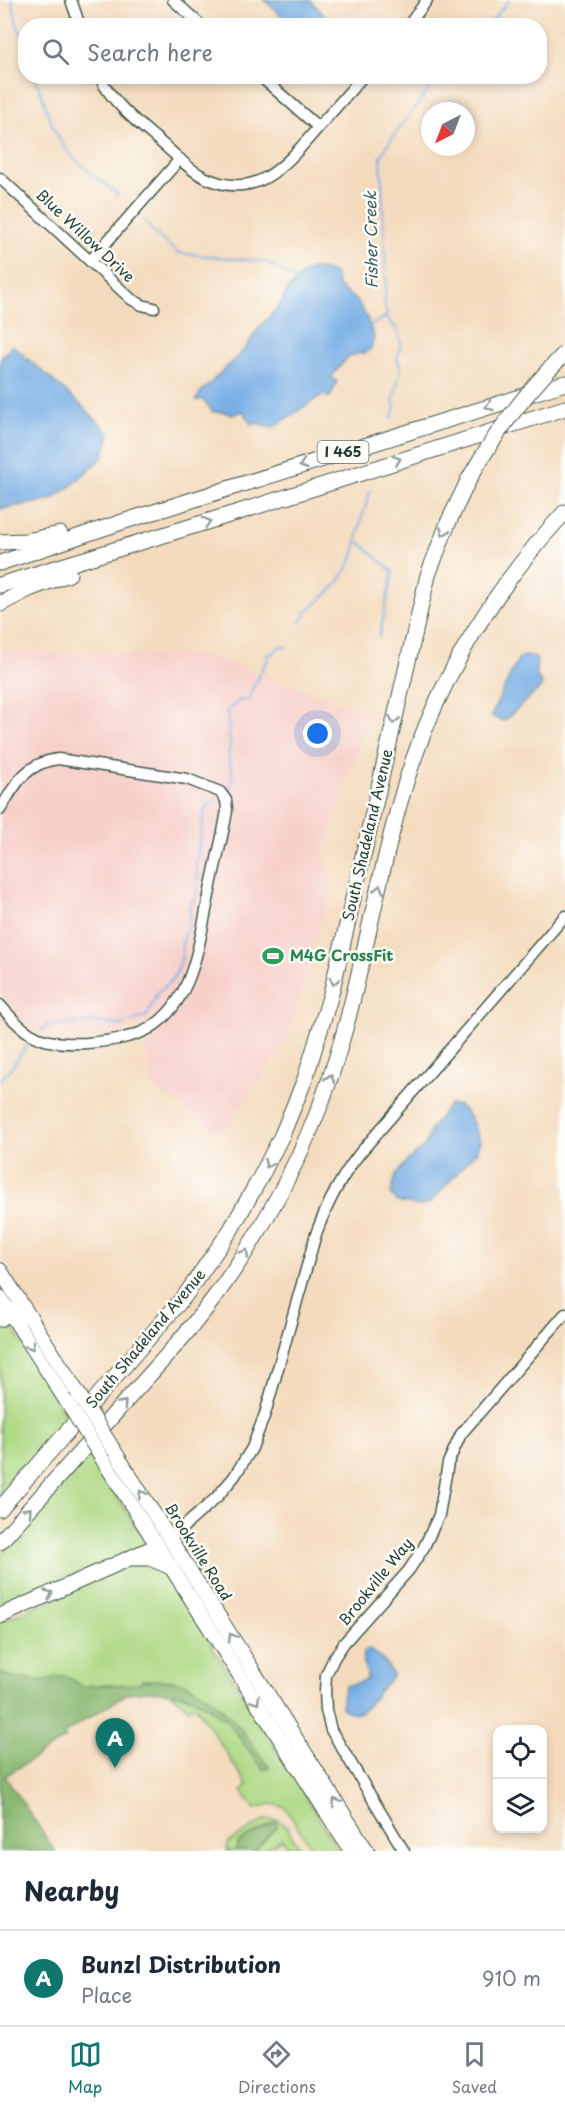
<!DOCTYPE html>
<html lang="en">
<head>
<meta charset="utf-8">
<style>
	:root { --surface:#fff; --page:#f2f2f3; --text:#1f2937; --muted:#747a83; --line:#e0e1e3; --accent:#0f766e }
	body { margin:0; font-family:"Playpen Sans",sans-serif; background:var(--page); color:var(--text) }
	.controls { position:absolute; right:18px; bottom:18px; display:grid; overflow:hidden; border-radius:12px; box-shadow:0 3px 9px #0003 }
	.controls button { width:54px; height:54px; display:grid; place-items:center; padding:0; border:0; border-bottom:2px solid var(--line); background:var(--surface); color:var(--text); font:30px sans-serif }
	.compass { position:absolute; left:421px; top:102px; width:54px; height:54px; border-radius:50%; background:var(--surface); box-shadow:0 3px 9px #0003; rotate:222deg }
	.you { position:absolute; left:318px; top:734px; width:21px; height:21px; margin:-15px; border:4px solid #fff; border-radius:50%; background:#1a73e8; box-shadow:0 0 0 9px #1a73e833 }
	.badge { display:grid; place-items:center; width:39px; height:39px; border-radius:50%; background:var(--accent); color:#fff; font-size:20px; font-weight:700 }
	.pin { position:absolute; translate:-50% -50px; filter:drop-shadow(0 2px 3px #0008) }
	.pin::after { content:''; position:absolute; top:32px; width:21px; height:18px; background:inherit; clip-path:polygon(0 0,100% 0,50% 100%) }
	.list { margin:0; padding:0; list-style:none }
	h2 { display:flex; justify-content:space-between; align-items:center; height:78px; margin:0; padding:0 24px; font-size:26px }
	h2 small { font-size:20px; font-weight:400; color:var(--muted) }
	.list li { display:grid; grid-template-columns:39px 1fr auto; gap:18px; align-items:center; box-sizing:border-box; height:96px; padding:0 24px; border-top:2px solid var(--line) }
	.list b { display:block; font-size:22px; white-space:nowrap }
	.list p { margin:0; font-size:20px; white-space:nowrap; color:var(--muted) }
	.list em { font-size:20px; font-style:normal; color:var(--muted) }
	.icon { flex:none; width:33px; height:33px; fill:none; stroke:currentColor; stroke-width:2; stroke-linecap:round; stroke-linejoin:round }
	.map { position:relative; flex:none; width:565px; height:1851px; overflow:hidden }
	.search { position:absolute; background:var(--surface); box-shadow:0 3px 9px #0003; left:18px; right:18px; top:18px; height:66px; display:flex; align-items:center; gap:15px; box-sizing:border-box; padding:0 21px; border-radius:24px; color:var(--muted); font-size:22px }
	.sheet { height:174px; background:var(--surface) }
	nav { display:flex; justify-content:space-around; align-items:center; box-sizing:border-box; height:84px; border-top:2px solid var(--line); background:var(--surface); font-size:16px; color:var(--muted) }
	nav a { display:grid; justify-items:center; gap:3px }
	nav .on { color:var(--accent) }
	.map>svg:first-child { display:block }
</style>
</head>
<body>
<div class="map">
<svg width="565" height="1851" viewBox="0 0 565 1851">
	<rect width="100%" height="100%" fill="#fdfcf7"/>
	<filter id="ink" filterUnits="userSpaceOnUse"><feTurbulence type="fractalNoise" baseFrequency=".0167" numOctaves="2"/><feDisplacementMap in="SourceGraphic" scale="12" xChannelSelector="R" yChannelSelector="G"/><feConvolveMatrix kernelMatrix="1 2 1 2 8 2 1 2 1" color-interpolation-filters="sRGB"/></filter>
	<filter id="wash" filterUnits="userSpaceOnUse"><feTurbulence type="fractalNoise" baseFrequency=".008" numOctaves="4" result="noise"/><feDisplacementMap in="SourceGraphic" scale="24" xChannelSelector="R" yChannelSelector="G"/><feGaussianBlur stdDeviation="1.35" result="paint"/><feColorMatrix in="noise" values="0 0 0 0 0 0 0 0 0 0 0 0 0 0 0 0 0 1.4 0 .05"/><feComposite in="paint" operator="in"/></filter>
	<g filter="url(#wash)">
		<rect width="100%" height="100%" fill="#f4dbbe"/>
		<polygon fill="#f7d0ca" points="3,651 209,656 369,713 323,857 333,880 288,1039 222,1134 152,1086 142,1025 123,1031 88,1037 49,1037 34,1029 16,1015 0,995 0,653"/>
		<g fill="#aed985" stroke="#668b5c" stroke-width="1.5">
			<polygon points="10,1322 68,1421 0,1498 0,1326"/>
			<polygon points="90,1454 147,1544 0,1613 0,1556"/>
			<path d="M 131,1564 C 137,1564 144,1563 150,1564 C 171,1567 190,1607 201,1624 L 200,1626 L 339,1851 L 313,1851 L 285,1807 L 271,1804 L 255,1809 L 242,1791 L 247,1785 L 195,1705 L 189,1709 L 170,1692 C 211,1698 244,1735 264,1770 L 269,1767 L 240,1729 L 188,1684 L 81,1686 C 76,1683 70,1677 64,1676 C 59,1676 56,1678 51,1680 C 40,1683 10,1678 0,1673 L 0,1622 Z"/>
			<polygon points="264,1820 278,1820 287,1827 301,1851 291,1851 282,1839 264,1851 254,1851 277,1827 276,1822 240,1841 235,1851 227,1851 228,1843"/>
		</g>
		<g fill="#8ab972" stroke="#547b53" stroke-width="1.5">
			<path d="M 0,1673 L 7,1676 L 35,1680 L 50,1680 L 56,1677 L 66,1676 L 81,1686 L 138,1684 L 143,1680 C 157,1681 177,1679 189,1685 C 223,1702 248,1737 269,1768 L 264,1770 L 226,1720 L 199,1701 L 184,1694 L 147,1691 L 128,1693 L 63,1734 L 66,1738 L 5,1776 L 55,1851 L 0,1851 Z"/>
			<polygon points="276,1822 277,1826 254,1851 235,1851 240,1841"/>
		</g>
		<g fill="#76ade5" stroke="#4a758c" stroke-width="1.5">
			<polygon points="264,0 310,0 325,16 326,25 292,25"/>
			<path d="M 311,269 L 325,270 L 335,274 L 338,286 L 358,302 L 367,318 L 374,337 L 371,348 L 366,353 C 346,353 343,364 331,377 L 337,382 L 330,397 L 322,395 L 272,428 L 257,423 L 251,424 L 243,411 L 232,415 L 222,412 L 213,412 L 203,400 L 196,400 L 200,393 L 245,349 L 257,330 L 280,305 L 287,291 L 301,275 Z"/>
			<polygon points="12,345 80,404 110,434 103,457 70,487 51,500 0,509 0,360"/>
			<polygon points="525,656 532,656 537,660 536,674 542,685 539,689 505,720 500,720 491,716 518,659"/>
			<polygon points="449,1105 459,1105 471,1119 480,1141 477,1151 430,1203 420,1206 397,1202 391,1194 395,1176 407,1161 425,1146 431,1129"/>
			<path d="M 368,1649 C 380,1655 387,1663 393,1675 C 390,1681 385,1685 380,1690 C 369,1702 363,1722 342,1708 L 342,1697 L 345,1686 L 367,1680 C 369,1668 359,1666 364,1652 Z"/>
		</g>
		<g fill="none" stroke-linecap="round" stroke-linejoin="round">
			<g stroke="#76ade5" stroke-width="2">
				<polyline points="12,0 18,28 26,41"/>
				<polyline points="488,26 509,0"/>
				<path d="M 34,76 C 45,99 50,128 66,149 C 80,167 101,180 118,195"/>
				<polyline points="145,221 153,232 178,253 267,262 297,281"/>
				<polyline points="369,326 386,317"/>
				<polyline points="392,418 395,405 393,402 401,368 397,359 401,344 397,330 386,317 387,310 384,306 386,284 381,156 392,138 439,76"/>
				<polyline points="357,540 393,572 379,637"/>
				<polyline points="301,622 305,617 305,613 335,587 347,569 354,554 362,517 371,490"/>
				<polyline points="229,792 233,776 228,757 230,746 227,711 240,700 249,699 254,684 258,679 258,674 263,671 262,667 268,660 267,655 274,653 278,647 287,647"/>
				<polyline points="41,1031 48,1025 93,1022 121,1025 147,1016 157,993 171,981 178,970 182,956 182,943 190,921 190,906 195,898 198,886 196,863 205,809 216,799"/>
				<path d="M 0,1080 C 14,1069 19,1053 32,1040"/>
			</g>
		</g>
	</g>
	<g filter="url(#ink)">
		<g fill="none" stroke-linecap="round" stroke-linejoin="round">
			<defs>
				<g id="minor">
					<polyline points="71,0 80,26"/>
					<polyline points="173,0 202,26"/>
					<polyline points="408,26 427,0"/>
					<path d="M 99,76 C 114,106 141,125 165,146 C 177,156 189,170 204,177 C 255,202 284,167 315,131 C 331,113 347,95 363,76"/>
					<polyline points="260,76 318,127"/>
					<polyline points="0,178 131,299 142,305 154,308"/>
					<polyline points="90,261 180,159"/>
					<path d="M 0,810 C 15,784 26,763 58,759 L 187,779 L 220,792 L 226,800 L 227,810 C 223,837 215,864 210,891 C 200,935 196,994 156,1024 C 138,1038 109,1041 87,1043 C 43,1045 28,1039 0,1005"/>
					<path d="M 170,1539 L 216,1498 L 234,1477 L 252,1448 L 265,1414 L 316,1234 C 327,1204 340,1178 360,1153 L 565,916"/>
					<polyline points="404,1851 331,1730 326,1710 325,1691 326,1675 334,1658 344,1643 409,1570 424,1547 439,1515 448,1463 461,1434 565,1314"/>
				</g>
				<g id="major">
					<polyline points="0,1270 76,1390"/>
					<polyline points="0,1297 67,1402"/>
					<polyline points="113,1449 367,1851"/>
					<polyline points="103,1460 351,1851"/>
				</g>
				<g id="highway">
					<polyline points="0,542 26,541 60,534"/>
					<polyline points="0,563 122,522 565,383"/>
					<polyline points="0,585 242,511 565,408"/>
					<polyline points="0,604 29,589 69,574"/>
					<polyline points="0,1319 14,1310 30,1317"/>
					<polyline points="0,1509 184,1297 230,1231 259,1180 282,1135 305,1079 331,994 428,575 448,523 469,479"/>
					<path d="M 0,1542 C 41,1496 83,1449 124,1403 C 155,1369 186,1335 214,1298 C 253,1245 286,1187 312,1126 C 356,1022 369,910 400,802 C 430,694 488,594 565,512"/>
					<polyline points="134,1558 150,1558 171,1567"/>
					<polyline points="0,1616 157,1546"/>
				</g>
			</defs>
			<use href="#minor" stroke="#3f5549" stroke-width="13"/>
			<use href="#major" stroke="#3f5549" stroke-width="16"/>
			<use href="#highway" stroke="#3f5549" stroke-width="17"/>
			<use href="#minor" stroke="#fff" stroke-width="10"/>
			<use href="#major" stroke="#fff" stroke-width="14"/>
			<use href="#highway" stroke="#fff" stroke-width="15"/>
			<defs>
				<g id="major-bridge">
					<polyline points="76,1390 113,1449"/>
					<polyline points="67,1402 103,1460"/>
				</g>
				<path id="highway-bridge" d="M 469,479 C 495,433 527,391 565,353"/>
			</defs>
			<use href="#major-bridge" stroke="#3f5549" stroke-width="16" stroke-linecap="butt"/>
			<use href="#highway-bridge" stroke="#3f5549" stroke-width="17" stroke-linecap="butt"/>
			<use href="#major-bridge" stroke="#fff" stroke-width="14"/>
			<use href="#highway-bridge" stroke="#fff" stroke-width="15"/>
		</g>
		<defs><path id="oneway-chevron" d="M-2-3.5L2.5 0L-2 3.5" fill="none" stroke-width="1.6" stroke-linecap="round" stroke-linejoin="round" transform="scale(1.5)"/></defs>
		<g stroke="#8f9e9a">
			<use href="#oneway-chevron" transform="translate(489 406) rotate(163)"/>
			<use href="#oneway-chevron" transform="translate(397 460) rotate(-18)"/>
			<use href="#oneway-chevron" transform="translate(303 465) rotate(162)"/>
			<use href="#oneway-chevron" transform="translate(207 522) rotate(-17)"/>
			<use href="#oneway-chevron" transform="translate(444 532) rotate(112)"/>
			<use href="#oneway-chevron" transform="translate(394 720) rotate(103)"/>
			<use href="#oneway-chevron" transform="translate(379 889) rotate(-77)"/>
			<use href="#oneway-chevron" transform="translate(334 981) rotate(103)"/>
			<use href="#oneway-chevron" transform="translate(330 1078) rotate(-71)"/>
			<use href="#oneway-chevron" transform="translate(268 1164) rotate(117)"/>
			<use href="#oneway-chevron" transform="translate(245 1253) rotate(-57)"/>
			<use href="#oneway-chevron" transform="translate(31 1346) rotate(58)"/>
			<use href="#oneway-chevron" transform="translate(123 1404) rotate(-48)"/>
			<use href="#oneway-chevron" transform="translate(142 1494) rotate(-122)"/>
			<use href="#oneway-chevron" transform="translate(28 1511) rotate(-48)"/>
			<use href="#oneway-chevron" transform="translate(49 1594) rotate(-24)"/>
			<use href="#oneway-chevron" transform="translate(232 1637) rotate(-122)"/>
			<use href="#oneway-chevron" transform="translate(256 1701) rotate(58)"/>
			<use href="#oneway-chevron" transform="translate(336 1802) rotate(-122)"/>
		</g>
	</g>
	<defs>
		<symbol id="stadium-bare" viewBox="-9 -9 18 18"><path d="M0-5a6.5 5 0 1 0 0 10a6.5 5 0 1 0 0-10ZM-3.5-1.8h7v3.6h-7Z" fill="#2e9e5b" stroke="#fdfcf7" stroke-width="2.5" paint-order="stroke"/></symbol>
	</defs>
	<g fill-rule="evenodd">
		<use href="#stadium-bare" x="258" y="941" width="30" height="30"/>
	</g>
	<g text-anchor="middle" stroke-width="5" stroke-linejoin="round" paint-order="stroke">
		<rect fill="#fdfcf7" stroke="#62766e" stroke-width="1.5" x="317.5" y="441" width="51" height="22" rx="4.5"/>
		<g font-size="14" font-weight="bold" fill="#1f3d34">
			<text x="343" y="457">I 465</text>
		</g>
		<g font-size="15" fill="#1f3d34" stroke="#fdfcf7">
			<text transform="translate(85 236) rotate(43)" y="5">Blue Willow Drive</text>
			<text transform="translate(368 835) rotate(-77)" y="5">South Shadeland Avenue</text>
			<text transform="translate(146 1339) rotate(-50)" y="5">South Shadeland Avenue</text>
			<text transform="translate(198 1552) rotate(58)" y="5">Brookville Road</text>
			<text transform="translate(376 1582) rotate(-51)" y="5">Brookville Way</text>
		</g>
		<g font-size="15" font-weight="bold" fill="#27864d" stroke="#fdfcf7" text-anchor="start">
			<text x="290" y="961">M4G CrossFit</text>
		</g>
		<g font-size="16" font-style="italic" fill="#395f69" stroke="#fdfcf7">
			<text transform="translate(371 240) rotate(-91)" y="6">Fisher Creek</text>
		</g>
	</g>
</svg>
<div class="controls">
<button><svg class="icon" aria-label="locate" viewBox="0 0 24 24"><circle cx="12" cy="12" r="6"/><path d="M12 2v4M12 18v4M2 12h4M18 12h4"/></svg></button>
<button><svg class="icon" aria-label="layers" viewBox="0 0 24 24"><path d="M12 4l9 5-9 5-9-5zM3 14l9 5 9-5"/></svg></button>
</div>
<svg class="compass" viewBox="-18 -18 36 36"><path d="M0-13l5 13h-10z" fill="#e53935"/><path d="M0 13l5-13h-10z" fill="#747a83"/></svg>
<div class="you"></div>
<div class="pin badge" style="left:115px;top:1768px">A</div>
<div class="search"><svg class="icon" aria-label="search" viewBox="0 0 24 24"><circle cx="10" cy="10" r="6"/><path d="M15 15l6 6"/></svg>Search here</div>
</div>
<section class="sheet">
<h2>Nearby<small></small></h2>
<ul class="list">
<li><span class="badge">A</span><div><b>Bunzl Distribution</b><p>Place</p></div><em>910 m</em></li>
</ul>
</section>
<nav>
<a class="on"><svg class="icon" aria-label="map" viewBox="0 0 24 24"><path d="M3 6l6-2 6 2 6-2v14l-6 2-6-2-6 2zM9 4v14M15 6v14"/></svg>Map</a>
<a><svg class="icon" aria-label="directions" viewBox="0 0 24 24"><path d="M12 3l9 9-9 9-9-9zM9 14v-3h6M13 9l2 2-2 2"/></svg>Directions</a>
<a><svg class="icon" aria-label="saved" viewBox="0 0 24 24"><path d="M7 4h10v16l-5-4-5 4z"/></svg>Saved</a>
</nav>
</body>
</html>
